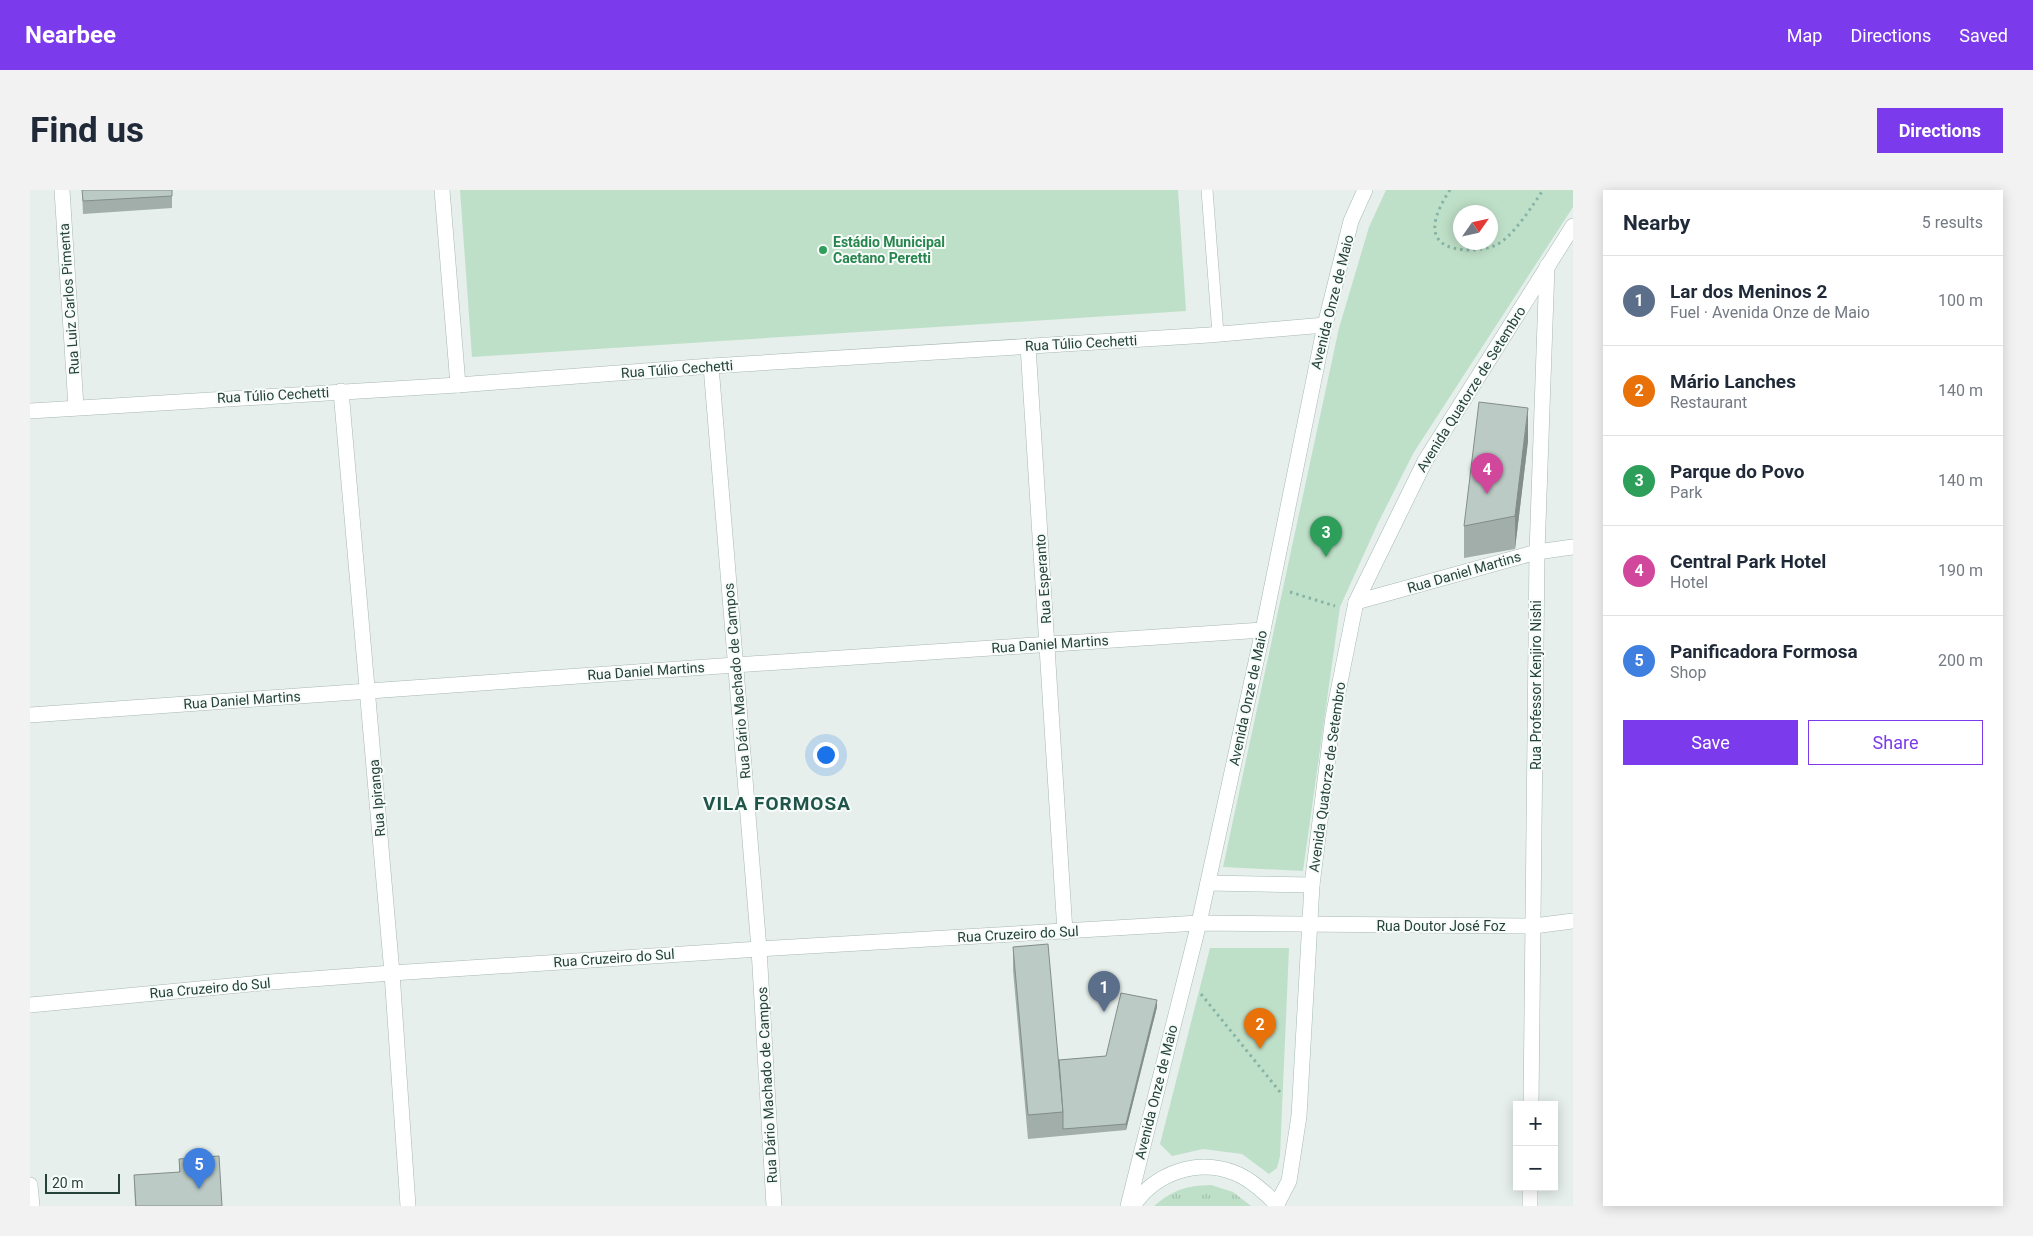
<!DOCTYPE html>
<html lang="en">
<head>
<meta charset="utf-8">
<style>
	:root { --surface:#fff; --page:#f2f2f3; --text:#1f2937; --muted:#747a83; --line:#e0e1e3; --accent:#7c3aed }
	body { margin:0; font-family:Roboto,sans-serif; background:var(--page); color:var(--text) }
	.controls { position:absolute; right:15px; bottom:15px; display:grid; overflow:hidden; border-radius:0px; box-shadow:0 2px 12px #0003 }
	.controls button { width:45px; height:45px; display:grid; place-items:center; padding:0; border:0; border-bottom:1px solid var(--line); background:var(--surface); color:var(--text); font:25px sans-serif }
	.compass { position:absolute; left:1423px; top:15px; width:45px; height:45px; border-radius:50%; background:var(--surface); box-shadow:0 2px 12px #0003; rotate:56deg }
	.scale { position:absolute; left:15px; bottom:12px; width:75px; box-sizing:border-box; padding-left:5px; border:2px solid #24423a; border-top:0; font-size:14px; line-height:18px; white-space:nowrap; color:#24423a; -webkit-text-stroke:4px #f7fbf9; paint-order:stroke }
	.you { position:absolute; left:795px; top:564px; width:18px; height:18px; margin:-12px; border:4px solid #fff; border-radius:50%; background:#1a73e8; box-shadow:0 0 0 8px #1a73e833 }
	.badge { display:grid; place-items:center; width:32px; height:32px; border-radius:50%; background:var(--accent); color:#fff; font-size:16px; font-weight:700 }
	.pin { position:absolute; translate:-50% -41px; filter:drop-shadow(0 1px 2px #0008) }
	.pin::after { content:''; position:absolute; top:26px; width:18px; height:15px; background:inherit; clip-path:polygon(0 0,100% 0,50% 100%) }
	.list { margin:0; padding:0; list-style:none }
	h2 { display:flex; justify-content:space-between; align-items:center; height:65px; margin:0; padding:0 20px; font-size:21px }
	h2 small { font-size:16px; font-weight:400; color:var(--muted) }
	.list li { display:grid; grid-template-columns:32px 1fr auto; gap:15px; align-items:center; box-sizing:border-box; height:90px; padding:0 20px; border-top:1px solid var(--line) }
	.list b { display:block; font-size:19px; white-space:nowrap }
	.list p { margin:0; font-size:16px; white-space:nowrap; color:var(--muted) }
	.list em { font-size:16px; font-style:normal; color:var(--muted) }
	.actions { display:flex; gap:10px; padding:15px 20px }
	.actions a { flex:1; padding:11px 0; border:1px solid var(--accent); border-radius:0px; text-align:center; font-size:18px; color:var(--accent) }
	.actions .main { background:var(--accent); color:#fff }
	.map { position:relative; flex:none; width:1543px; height:1016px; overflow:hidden; border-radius:0px }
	header { display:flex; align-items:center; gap:30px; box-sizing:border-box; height:70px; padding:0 25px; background:var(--accent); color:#fff }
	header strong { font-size:24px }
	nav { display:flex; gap:28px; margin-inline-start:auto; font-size:18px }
	.intro { display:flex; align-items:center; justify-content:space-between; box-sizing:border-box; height:120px; padding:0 30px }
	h1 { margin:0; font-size:35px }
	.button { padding:12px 22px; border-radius:0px; background:var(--accent); color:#fff; font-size:18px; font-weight:700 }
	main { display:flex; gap:30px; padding:0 30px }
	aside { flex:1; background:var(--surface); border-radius:0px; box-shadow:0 2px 12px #0003 }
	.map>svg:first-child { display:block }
</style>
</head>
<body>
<header>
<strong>Nearbee</strong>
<nav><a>Map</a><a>Directions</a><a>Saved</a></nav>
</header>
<div class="intro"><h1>Find us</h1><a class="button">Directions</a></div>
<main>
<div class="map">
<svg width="1543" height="1016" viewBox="0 0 1543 1016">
	<defs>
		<pattern id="grass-tufts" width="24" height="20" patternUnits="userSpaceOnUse" patternTransform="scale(1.25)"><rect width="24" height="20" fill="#bfe0c8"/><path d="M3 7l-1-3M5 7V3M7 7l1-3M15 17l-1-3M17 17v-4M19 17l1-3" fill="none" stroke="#a4c1ad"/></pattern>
	</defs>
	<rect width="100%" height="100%" fill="#e6efeb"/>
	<path fill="url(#grass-tufts)" d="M 1181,995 L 1203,1002 L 1221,1016 L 1124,1016 C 1144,999 1156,996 1181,995 Z"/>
	<g fill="#bfe0c8" fill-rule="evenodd">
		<polygon points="430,0 1148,0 1156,121 442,167"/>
		<path d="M 1356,0 L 1543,0 L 1543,17 L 1384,262 L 1348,333 L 1310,417 L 1273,681 L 1193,677 L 1309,138 L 1339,37 ZM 1460,22 L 1460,52 L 1430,52 L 1430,22 Z"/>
		<polygon points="1180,758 1259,758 1250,966 1247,978 1239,984 1212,964 1173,959 1142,966 1130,954"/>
	</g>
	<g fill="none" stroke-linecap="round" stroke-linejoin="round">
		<defs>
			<polyline id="lane" points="1177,0 1188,144"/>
			<g id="street">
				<polyline points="32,0 46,217"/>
				<polyline points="412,0 428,195"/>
				<polyline points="998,156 1035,742"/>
				<polyline points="681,176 729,759 744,1016"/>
				<polyline points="311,201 362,783 378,1016"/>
				<polyline points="0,221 428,195 681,176 1179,145 1295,135"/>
				<polyline points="1326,412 1507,362 1543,357"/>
				<polyline points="0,525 705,475 1233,440"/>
				<polyline points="0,815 241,792 362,783 729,759 1169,733 1504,736 1543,731"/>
				<polyline points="1501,915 1507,362 1517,76"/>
				<polyline points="0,995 2,1016"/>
				<polyline points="1500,1016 1500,997"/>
			</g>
			<g id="secondary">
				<polyline points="1178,693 1282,695"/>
				<polyline points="1247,1014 1259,991 1269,926 1282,695 1303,527 1326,412 1395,271 1543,36"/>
				<polyline points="1098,1016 1169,733 1233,440 1295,135 1321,31 1335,0"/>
				<path d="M 1103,1016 C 1125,983 1167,968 1205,983 C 1219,988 1238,1005 1248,1016"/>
			</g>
		</defs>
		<use href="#lane" stroke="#a8b8b2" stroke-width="12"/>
		<use href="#street" stroke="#a8b8b2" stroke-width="16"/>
		<use href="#secondary" stroke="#a4bbb3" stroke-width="16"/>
		<g stroke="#86b3a5" stroke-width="3" stroke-dasharray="2.5 4" stroke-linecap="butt">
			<path d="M 1420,0 C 1406,21 1391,53 1428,59 C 1440,61 1454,60 1466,55 C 1482,48 1503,15 1513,0"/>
			<polyline points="1260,402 1305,416"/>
			<polyline points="1171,804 1250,902"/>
		</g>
		<use href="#lane" stroke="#fff" stroke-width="11"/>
		<use href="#street" stroke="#fff" stroke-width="15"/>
		<use href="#secondary" stroke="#fff" stroke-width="15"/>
	</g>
	<g fill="#a1aea9">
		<polygon points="52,0 142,0 142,18 53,24"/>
		<polygon points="1498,251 1485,359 1434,368 1434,336"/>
		<polygon points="983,757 1029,870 1076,866 1127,817 1096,940 998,949 983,780"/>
		<polygon points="149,969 192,1016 105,1016 104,985 149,983"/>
	</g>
	<g fill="#838d89">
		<polygon points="1498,218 1498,251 1485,359 1485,326"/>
		<polygon points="1127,810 1127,817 1096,940 1096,934"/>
	</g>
	<g fill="#bbcac4" stroke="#838d89">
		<polygon points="52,0 142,0 142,6 53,11"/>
		<polygon points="1449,212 1498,218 1485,326 1434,336"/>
		<polygon points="1018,754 1033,922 998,925 983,757"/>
		<polygon points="1091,803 1127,810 1096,934 1033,939 1033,922 1029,870 1076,866"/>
		<polygon points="189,966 192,1016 106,1016 104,985 150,982 149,969"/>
	</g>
	<circle fill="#2e9e5b" stroke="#f7fbf9" stroke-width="2" cx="793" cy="60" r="5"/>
	<g text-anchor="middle" stroke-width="4" stroke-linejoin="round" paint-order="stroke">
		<g font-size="14" font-weight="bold" fill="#27864d" stroke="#f7fbf9" text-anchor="start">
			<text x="803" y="57">Estádio Municipal<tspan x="803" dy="16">Caetano Peretti</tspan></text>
		</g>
		<g font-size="14" fill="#24423a" stroke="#f7fbf9">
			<text transform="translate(39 109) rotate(-94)" y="5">Rua Luiz Carlos Pimenta</text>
			<text transform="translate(1302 112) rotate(-76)" y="5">Avenida Onze de Maio</text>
			<text transform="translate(1051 153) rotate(-3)" y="5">Rua Túlio Cechetti</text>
			<text transform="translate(647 179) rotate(-4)" y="5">Rua Túlio Cechetti</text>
			<text transform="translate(1441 199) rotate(-58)" y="5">Avenida Quatorze de Setembro</text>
			<text transform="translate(243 205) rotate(-3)" y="5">Rua Túlio Cechetti</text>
			<text transform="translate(1434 382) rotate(-16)" y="5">Rua Daniel Martins</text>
			<text transform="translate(1013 389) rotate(-94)" y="5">Rua Esperanto</text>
			<text transform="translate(1020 454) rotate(-4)" y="5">Rua Daniel Martins</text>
			<text transform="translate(616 481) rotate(-4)" y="5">Rua Daniel Martins</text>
			<text transform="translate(707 491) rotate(-95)" y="5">Rua Dário Machado de Campos</text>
			<text transform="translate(1506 495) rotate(-90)" y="5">Rua Professor Kenjiro Nishi</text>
			<text transform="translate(1218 508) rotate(-78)" y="5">Avenida Onze de Maio</text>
			<text transform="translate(212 510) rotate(-4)" y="5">Rua Daniel Martins</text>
			<text transform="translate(1297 587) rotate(-82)" y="5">Avenida Quatorze de Setembro</text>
			<text transform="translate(347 608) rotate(-95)" y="5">Rua Ipiranga</text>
			<text x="1411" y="741">Rua Doutor José Foz</text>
			<text transform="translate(988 744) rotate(-3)" y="5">Rua Cruzeiro do Sul</text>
			<text transform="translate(584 768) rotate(-4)" y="5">Rua Cruzeiro do Sul</text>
			<text transform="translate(180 798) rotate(-5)" y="5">Rua Cruzeiro do Sul</text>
			<text transform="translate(737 895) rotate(-93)" y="5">Rua Dário Machado de Campos</text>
			<text transform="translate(1126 902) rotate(-76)" y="5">Avenida Onze de Maio</text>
		</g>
		<g font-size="19" font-weight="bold" letter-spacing="1" fill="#1f5548" stroke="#f7fbf9">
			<text x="747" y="620">VILA FORMOSA</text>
		</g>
	</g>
</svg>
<div class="controls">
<button>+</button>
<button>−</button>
</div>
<svg class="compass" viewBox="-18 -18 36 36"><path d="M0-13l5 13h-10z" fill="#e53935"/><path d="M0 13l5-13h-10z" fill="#747a83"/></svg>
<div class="scale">20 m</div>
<div class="you"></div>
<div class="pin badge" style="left:1074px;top:822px;background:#5c6f8a">1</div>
<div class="pin badge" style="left:1230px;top:859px;background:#e8710a">2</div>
<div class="pin badge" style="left:1296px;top:367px;background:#2e9e5b">3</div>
<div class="pin badge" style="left:1457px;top:304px;background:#d1479c">4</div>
<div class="pin badge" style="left:169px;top:999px;background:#3f7fe0">5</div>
</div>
<aside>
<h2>Nearby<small>5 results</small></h2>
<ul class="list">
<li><span class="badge" style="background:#5c6f8a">1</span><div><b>Lar dos Meninos 2</b><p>Fuel · Avenida Onze de Maio</p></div><em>100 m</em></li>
<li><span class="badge" style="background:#e8710a">2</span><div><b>Mário Lanches</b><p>Restaurant</p></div><em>140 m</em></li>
<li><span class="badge" style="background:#2e9e5b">3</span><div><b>Parque do Povo</b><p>Park</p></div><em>140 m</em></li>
<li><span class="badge" style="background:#d1479c">4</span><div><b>Central Park Hotel</b><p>Hotel</p></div><em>190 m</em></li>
<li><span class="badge" style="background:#3f7fe0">5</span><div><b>Panificadora Formosa</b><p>Shop</p></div><em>200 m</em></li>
</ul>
<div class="actions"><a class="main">Save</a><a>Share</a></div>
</aside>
</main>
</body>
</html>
